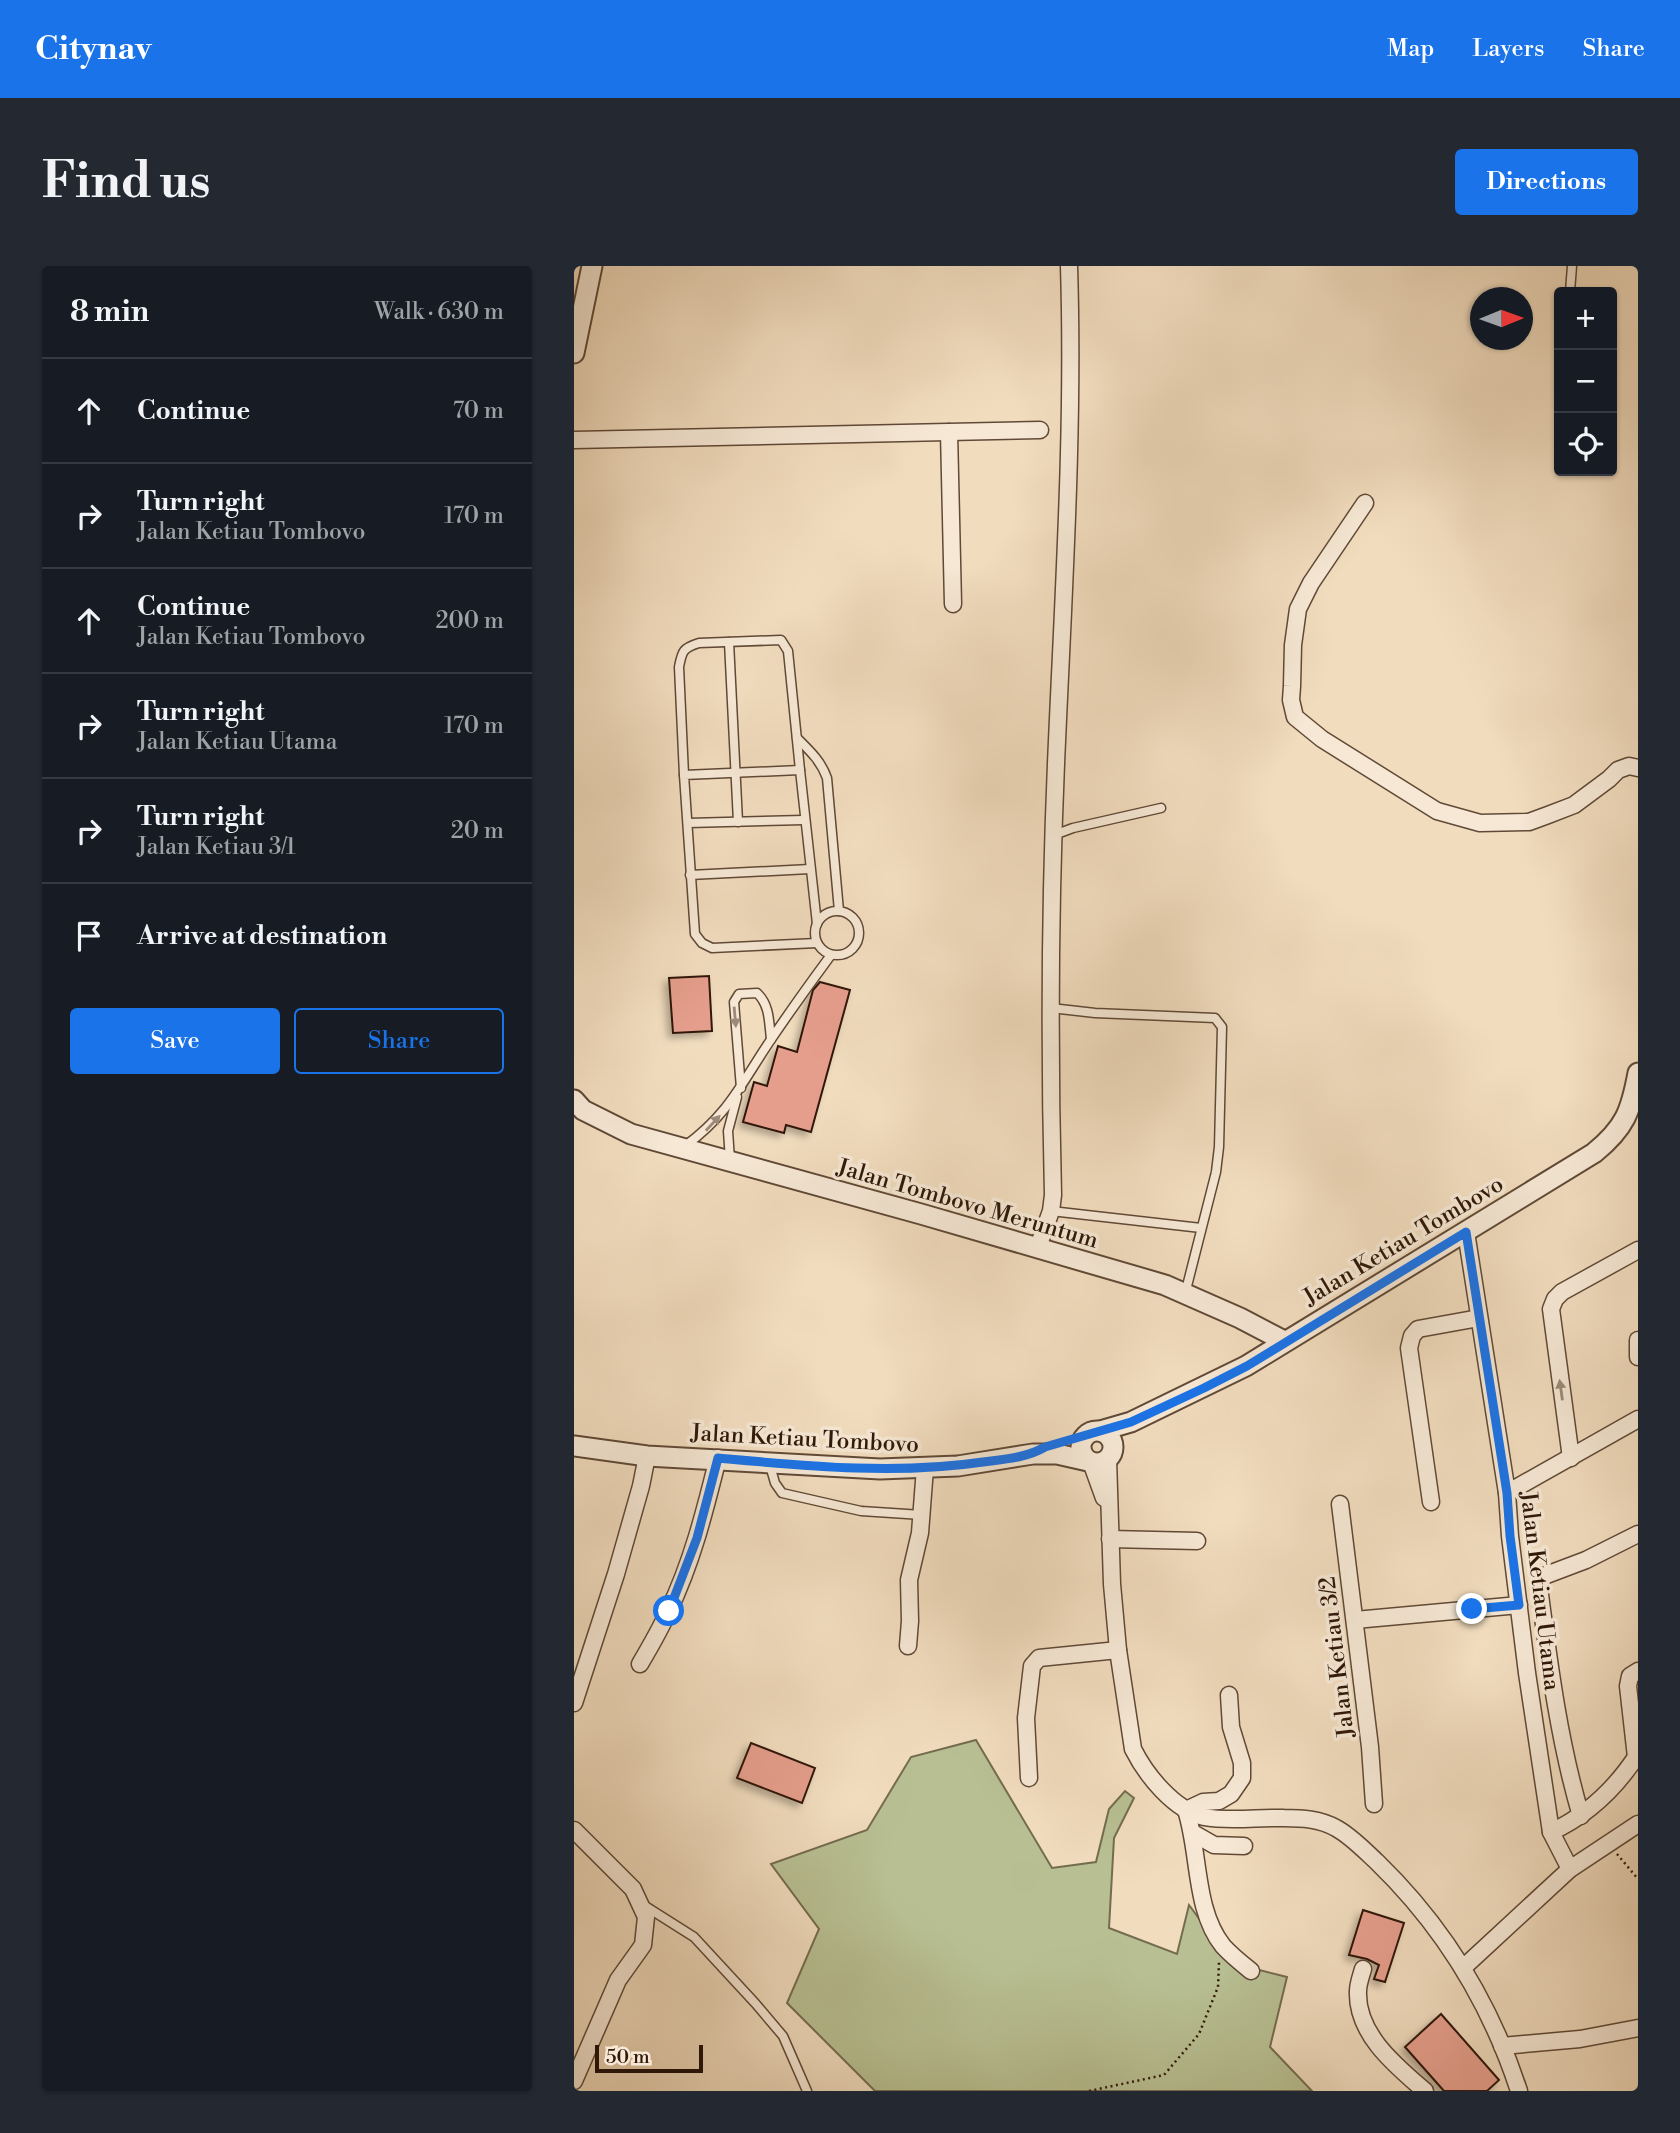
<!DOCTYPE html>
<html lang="en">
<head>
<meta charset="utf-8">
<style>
	:root { --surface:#171b24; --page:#242831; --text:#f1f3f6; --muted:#9ea1a6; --line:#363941; --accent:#1a73e8 }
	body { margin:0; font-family:"Libre Bodoni",serif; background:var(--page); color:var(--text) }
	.controls { position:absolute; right:21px; top:21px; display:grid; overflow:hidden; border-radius:7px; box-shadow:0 2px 5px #0004 }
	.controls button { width:63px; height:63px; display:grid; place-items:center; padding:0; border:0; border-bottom:2px solid var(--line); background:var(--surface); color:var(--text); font:35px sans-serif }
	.compass { position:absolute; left:896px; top:21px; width:63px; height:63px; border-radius:50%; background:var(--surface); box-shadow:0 2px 5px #0004; rotate:89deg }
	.scale { position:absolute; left:21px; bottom:18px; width:108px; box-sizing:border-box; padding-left:7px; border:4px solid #301808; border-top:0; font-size:19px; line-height:24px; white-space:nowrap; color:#301808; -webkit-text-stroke:5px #f6e8d5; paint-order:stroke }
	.stop { position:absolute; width:21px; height:21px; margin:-16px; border:5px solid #1a73e8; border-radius:50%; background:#fff }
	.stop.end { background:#1a73e8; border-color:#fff; box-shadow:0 2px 7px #0008 }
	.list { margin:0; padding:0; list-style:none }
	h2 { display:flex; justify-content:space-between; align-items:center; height:91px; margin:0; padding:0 28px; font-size:30px }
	h2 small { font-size:23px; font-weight:400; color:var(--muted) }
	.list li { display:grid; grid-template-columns:46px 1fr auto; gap:21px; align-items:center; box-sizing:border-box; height:105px; padding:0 28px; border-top:2px solid var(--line) }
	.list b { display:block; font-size:26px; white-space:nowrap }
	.list p { margin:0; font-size:23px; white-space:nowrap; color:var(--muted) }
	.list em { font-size:23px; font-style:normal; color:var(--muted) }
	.actions { display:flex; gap:14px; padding:21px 28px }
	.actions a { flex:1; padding:16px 0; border:2px solid var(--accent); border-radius:7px; text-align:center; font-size:24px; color:var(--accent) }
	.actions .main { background:var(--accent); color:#fff }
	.icon { flex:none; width:38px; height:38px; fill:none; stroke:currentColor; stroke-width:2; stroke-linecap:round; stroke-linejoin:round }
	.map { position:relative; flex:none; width:1064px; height:1825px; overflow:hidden; border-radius:7px }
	header { display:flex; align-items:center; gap:42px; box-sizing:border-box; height:98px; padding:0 35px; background:var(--accent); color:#fff }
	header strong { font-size:33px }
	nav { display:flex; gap:38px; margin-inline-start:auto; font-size:24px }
	.intro { display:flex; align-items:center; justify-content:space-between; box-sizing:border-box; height:168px; padding:0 42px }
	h1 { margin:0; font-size:49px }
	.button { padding:18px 32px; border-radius:7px; background:var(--accent); color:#fff; font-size:24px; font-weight:700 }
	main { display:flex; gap:42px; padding:0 42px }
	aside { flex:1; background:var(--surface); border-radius:7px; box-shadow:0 2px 5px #0004 }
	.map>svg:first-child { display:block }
</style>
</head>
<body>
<header>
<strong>Citynav</strong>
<nav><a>Map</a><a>Layers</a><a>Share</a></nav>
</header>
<div class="intro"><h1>Find us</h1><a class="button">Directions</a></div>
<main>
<aside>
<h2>8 min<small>Walk · 630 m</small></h2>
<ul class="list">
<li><svg class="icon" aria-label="ahead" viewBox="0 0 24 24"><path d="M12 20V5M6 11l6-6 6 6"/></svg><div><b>Continue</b></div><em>70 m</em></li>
<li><svg class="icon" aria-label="right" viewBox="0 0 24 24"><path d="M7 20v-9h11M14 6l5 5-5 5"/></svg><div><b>Turn right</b><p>Jalan Ketiau Tombovo</p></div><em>170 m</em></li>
<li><svg class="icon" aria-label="ahead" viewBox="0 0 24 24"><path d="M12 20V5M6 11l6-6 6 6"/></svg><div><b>Continue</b><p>Jalan Ketiau Tombovo</p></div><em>200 m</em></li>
<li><svg class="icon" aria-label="right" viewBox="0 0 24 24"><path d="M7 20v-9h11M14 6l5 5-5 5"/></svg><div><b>Turn right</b><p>Jalan Ketiau Utama</p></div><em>170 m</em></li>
<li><svg class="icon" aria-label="right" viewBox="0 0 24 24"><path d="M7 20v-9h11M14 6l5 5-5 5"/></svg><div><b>Turn right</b><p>Jalan Ketiau 3/1</p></div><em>20 m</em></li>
<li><svg class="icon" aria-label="arrive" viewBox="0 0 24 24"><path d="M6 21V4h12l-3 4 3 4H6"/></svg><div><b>Arrive at destination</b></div></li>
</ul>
<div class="actions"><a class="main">Save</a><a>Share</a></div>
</aside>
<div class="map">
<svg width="1064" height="1825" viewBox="0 0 1064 1825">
	<defs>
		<filter id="shadow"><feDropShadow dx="-4.5" dy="4.5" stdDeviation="3.5" flood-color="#0004"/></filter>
	</defs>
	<rect width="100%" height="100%" fill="#f1dcbe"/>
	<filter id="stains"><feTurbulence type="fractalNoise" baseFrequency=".00286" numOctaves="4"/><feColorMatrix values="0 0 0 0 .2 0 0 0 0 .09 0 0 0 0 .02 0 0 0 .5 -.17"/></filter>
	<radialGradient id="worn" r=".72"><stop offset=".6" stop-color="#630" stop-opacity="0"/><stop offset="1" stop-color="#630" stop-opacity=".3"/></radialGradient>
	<polygon fill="#b8c093" stroke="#746c4e" stroke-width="2" points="402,1474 478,1602 522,1596 535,1543 551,1525 560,1532 540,1572 535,1662 603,1688 615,1639 658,1697 713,1711 696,1781 738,1825 301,1825 213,1737 245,1663 197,1598 293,1564 337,1491"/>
	<g fill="#e59e8c" stroke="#301808" stroke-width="2" filter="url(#shadow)">
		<polygon points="135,710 138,765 99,767 95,712"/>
		<polygon points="246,716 276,724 237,866 212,859 210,867 169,856 180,816 193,820 204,780 223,786 239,724"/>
		<polygon points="177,1477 241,1502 228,1537 163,1512"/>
		<polygon points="789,1644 830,1657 811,1716 800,1713 805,1699 793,1693 775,1689"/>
		<polygon points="867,1748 925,1814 913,1825 870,1825 831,1781"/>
	</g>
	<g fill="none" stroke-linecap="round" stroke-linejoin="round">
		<defs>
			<g id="service">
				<polyline points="996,26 998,0"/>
				<polyline points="155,376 164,556"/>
				<path d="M 223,472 C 236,485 247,495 253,512 L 265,645"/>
				<path d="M 110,509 L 105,401 C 108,385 109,382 125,377 L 207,374 L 214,385 L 226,504"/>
				<polyline points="114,557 230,554"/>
				<polyline points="480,569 499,562 587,542"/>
				<polyline points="116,609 236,603"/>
				<circle cx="263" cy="667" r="22"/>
				<polyline points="243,677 138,682 128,677 121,668 110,509 226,504 243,658"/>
				<polyline points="477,742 521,747 641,752 648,761 645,881 642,906 611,1028"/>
				<path d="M 167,822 L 160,736 L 165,728 L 183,727 C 196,739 195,757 197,773"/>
				<path d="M 111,880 C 156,847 168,816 198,772 C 217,744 237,716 257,689"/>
				<polyline points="156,894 154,865 163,831"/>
				<polyline points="477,945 627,962"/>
				<polyline points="195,1196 201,1217 208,1227 287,1245 348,1249"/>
				<polyline points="71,1640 120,1671 181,1737 209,1770 233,1825"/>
			</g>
			<g id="minor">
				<polyline points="375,166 379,338"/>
				<polyline points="0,174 466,164"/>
				<polyline points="791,237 737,317 724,343 719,379 718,420 717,434 721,451 748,473 863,545 906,557 955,556 974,549 1000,539 1035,513 1044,504 1055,500 1064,502"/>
				<polyline points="892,966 933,1227 936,1270 953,1407 977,1566 996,1603"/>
				<path d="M 464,981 L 477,945 L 479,929 C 475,778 476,626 483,475 C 490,317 500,158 495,0"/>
				<polyline points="1064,1074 1064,1091"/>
				<polyline points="997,1192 977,1043 981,1033 988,1026 1064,984"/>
				<path d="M 534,1193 L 538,1318 L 544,1384 L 559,1483 C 572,1509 600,1544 630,1551 C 656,1556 685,1551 710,1552 C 728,1552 746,1553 762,1562 C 777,1570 791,1585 803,1596 C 870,1661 916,1736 945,1825"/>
				<polyline points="517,1196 530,1232"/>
				<polyline points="933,1227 1064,1153"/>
				<polyline points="857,1236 835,1082 838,1070 844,1063 905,1052"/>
				<polyline points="766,1238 796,1481 800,1538"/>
				<polyline points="536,1273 623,1275"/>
				<polyline points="781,1354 945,1339"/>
				<polyline points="334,1380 336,1355 335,1314 346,1267 351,1202"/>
				<path d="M 66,1398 C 76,1381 86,1364 94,1346 C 118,1297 131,1244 144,1192"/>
				<path d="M 655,1429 L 657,1461 L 668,1497 L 668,1512 L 657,1528 L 645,1535 L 629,1536 L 612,1544 C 626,1587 620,1644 649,1680 C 657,1689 667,1697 677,1705"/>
				<polyline points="0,1437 42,1308 67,1220 73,1190"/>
				<polyline points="1062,1491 1054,1420 1056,1410 1064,1405"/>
				<polyline points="455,1512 452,1452 458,1400 465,1392 544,1384"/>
				<path d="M 1007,1550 C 985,1476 975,1397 965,1321 L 967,1311 L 1012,1294 L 1064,1268"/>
				<polyline points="0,1564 59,1623 72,1651 69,1679 44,1714 0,1815"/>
				<path d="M 977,1566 C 1014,1549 1042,1522 1064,1488"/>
				<polyline points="619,1567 640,1579 670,1580"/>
				<polyline points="890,1701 996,1603 1064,1558"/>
				<path d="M 789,1703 C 787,1710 784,1718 784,1725 C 782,1768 822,1800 851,1825"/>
				<polyline points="928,1780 1006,1773 1064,1762"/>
			</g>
			<g id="tertiary">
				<polyline points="0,87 18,0"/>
				<polyline points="0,834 9,844 57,868 347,948 591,1019 666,1052 710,1075"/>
				<circle cx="523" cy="1181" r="16"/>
				<path d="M 526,1165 L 557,1156 L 672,1100 L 1020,887 C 1051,862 1057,845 1064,807"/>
				<polyline points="0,1180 73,1190 306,1203 384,1200 459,1188 483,1188 514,1195"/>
			</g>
		</defs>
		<use href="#service" stroke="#604936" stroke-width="11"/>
		<use href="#minor" stroke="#604936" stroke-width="19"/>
		<use href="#tertiary" stroke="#604936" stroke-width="23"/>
		<g stroke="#301808" stroke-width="2.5" stroke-dasharray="2 3.5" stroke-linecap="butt">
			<polyline points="1043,1588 1064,1613"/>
			<polyline points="515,1825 590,1809 625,1768 644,1721 645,1696"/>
		</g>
		<use href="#service" stroke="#f6e8d5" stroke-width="8"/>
		<use href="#minor" stroke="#f6e8d5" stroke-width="16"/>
		<use href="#tertiary" stroke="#f6e8d5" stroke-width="19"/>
	</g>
	<defs><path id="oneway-solid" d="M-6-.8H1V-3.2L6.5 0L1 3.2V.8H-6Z" transform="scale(1.75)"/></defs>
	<g fill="#9d8a79">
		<use href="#oneway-solid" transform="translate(161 751) rotate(85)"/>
		<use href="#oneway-solid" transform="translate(139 857) rotate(-47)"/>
		<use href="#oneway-solid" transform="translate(987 1124) rotate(-98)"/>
	</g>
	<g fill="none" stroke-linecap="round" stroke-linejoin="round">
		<path stroke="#1a73e8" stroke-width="9" d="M 95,1345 L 123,1272 L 144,1192 C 232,1200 321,1209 409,1196 C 431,1193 452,1192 471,1181 L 557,1156 L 630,1122 L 673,1100 L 892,966 L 933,1227 L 936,1270 L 945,1339 L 898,1343"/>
	</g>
	<g text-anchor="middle" stroke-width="7" stroke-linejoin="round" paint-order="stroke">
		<g font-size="23" fill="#301808" stroke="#f6e8d5">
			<text transform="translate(394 937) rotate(16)" y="8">Jalan Tombovo Meruntum</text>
			<text transform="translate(829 974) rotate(-31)" y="8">Jalan Ketiau Tombovo</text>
			<text transform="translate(231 1172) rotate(3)" y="8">Jalan Ketiau Tombovo</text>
			<text transform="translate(967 1325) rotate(83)" y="8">Jalan Ketiau Utama</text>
			<text transform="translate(762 1391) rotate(-97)" y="8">Jalan Ketiau 3/2</text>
		</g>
	</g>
	<rect width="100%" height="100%" filter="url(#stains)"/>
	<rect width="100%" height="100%" fill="url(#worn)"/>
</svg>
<div class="controls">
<button>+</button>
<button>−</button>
<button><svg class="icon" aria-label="locate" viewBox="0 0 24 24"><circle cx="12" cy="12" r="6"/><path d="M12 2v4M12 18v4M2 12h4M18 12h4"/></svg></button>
</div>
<svg class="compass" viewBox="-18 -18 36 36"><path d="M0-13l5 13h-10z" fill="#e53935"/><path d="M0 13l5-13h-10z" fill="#9ea1a6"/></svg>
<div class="scale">50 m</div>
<div class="stop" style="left:95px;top:1345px"></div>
<div class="stop end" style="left:898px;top:1343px"></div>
</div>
</main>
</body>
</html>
